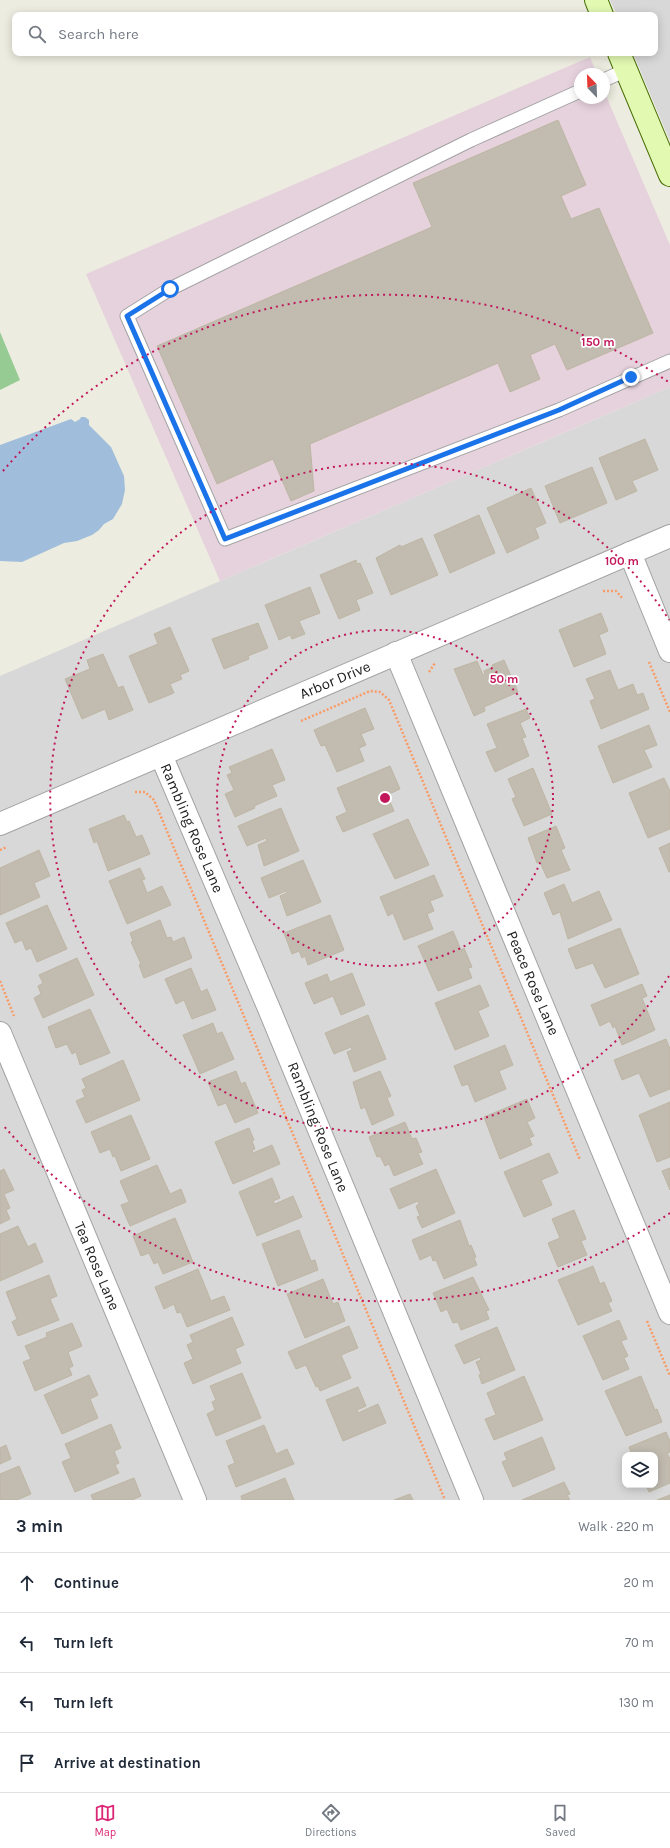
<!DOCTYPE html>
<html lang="en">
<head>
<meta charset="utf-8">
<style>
	:root { --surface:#fff; --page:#f6f6f7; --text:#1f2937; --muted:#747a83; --line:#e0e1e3; --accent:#db2777 }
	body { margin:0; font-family:Karla,sans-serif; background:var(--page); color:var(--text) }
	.controls { position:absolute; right:12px; bottom:12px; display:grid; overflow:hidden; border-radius:8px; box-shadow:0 2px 10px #0003 }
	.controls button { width:36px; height:36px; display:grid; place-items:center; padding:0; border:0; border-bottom:1px solid var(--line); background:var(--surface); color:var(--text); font:20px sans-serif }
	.compass { position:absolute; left:574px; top:68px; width:36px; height:36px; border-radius:50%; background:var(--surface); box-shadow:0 2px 10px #0003; rotate:337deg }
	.stop { position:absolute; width:12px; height:12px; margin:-9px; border:3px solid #1a73e8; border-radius:50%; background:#fff }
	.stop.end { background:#1a73e8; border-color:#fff; box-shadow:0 1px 4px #0008 }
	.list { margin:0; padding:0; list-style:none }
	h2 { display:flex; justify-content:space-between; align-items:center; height:52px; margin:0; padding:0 16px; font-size:17px }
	h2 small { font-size:13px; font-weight:400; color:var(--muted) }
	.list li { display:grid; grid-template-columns:26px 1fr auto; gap:12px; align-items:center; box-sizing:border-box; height:60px; padding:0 16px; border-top:1px solid var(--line) }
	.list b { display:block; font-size:15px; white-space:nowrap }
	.list em { font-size:13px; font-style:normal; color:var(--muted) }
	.icon { flex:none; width:22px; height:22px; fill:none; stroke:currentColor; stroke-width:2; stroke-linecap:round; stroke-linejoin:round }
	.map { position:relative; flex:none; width:670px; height:1500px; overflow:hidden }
	.search { position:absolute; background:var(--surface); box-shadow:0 2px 10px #0003; left:12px; right:12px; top:12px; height:44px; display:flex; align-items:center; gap:10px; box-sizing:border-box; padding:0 14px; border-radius:8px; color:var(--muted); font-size:15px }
	.sheet { height:292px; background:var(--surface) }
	nav { display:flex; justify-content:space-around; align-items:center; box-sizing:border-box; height:56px; border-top:1px solid var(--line); background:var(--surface); font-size:11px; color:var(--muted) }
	nav a { display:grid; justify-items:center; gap:2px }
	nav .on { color:var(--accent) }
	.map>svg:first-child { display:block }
</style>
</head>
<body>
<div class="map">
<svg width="670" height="1500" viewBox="0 0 670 1500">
	<rect width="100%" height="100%" fill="#edece0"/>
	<g fill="#d9d8d8" fill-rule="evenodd">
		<polygon points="610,0 670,0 670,141 633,53 655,53 655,15 617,15"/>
		<path d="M 670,387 L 670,1500 L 0,1500 L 0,676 ZM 625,1455 L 655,1455 L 655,1485 L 625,1485 Z"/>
	</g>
	<polygon fill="#e6d2dd" points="590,57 597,74 580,74 580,98 604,98 604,91 670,245 670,387 220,581 86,274"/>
	<polygon fill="#96cc94" points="0,332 20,380 0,390"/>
	<polygon fill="#a0bedb" points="81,417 85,417 89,420 89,425 111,447 124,476 125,490 122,504 113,519 104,524 99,530 92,535 77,541 64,543 22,562 0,561 0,445 71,419 75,422 80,419"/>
	<g fill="#c1bbb0" stroke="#beb6a3">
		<polygon points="558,120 586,185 561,196 571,219 599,208 653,333 567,370 555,344 530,355 540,379 510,392 498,363 310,444 314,491 291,501 273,459 217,484 157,346 432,227 413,183"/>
		<polygon points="645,439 658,470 632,481 637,491 616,500 599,458"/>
		<polygon points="592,467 607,503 560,523 545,486"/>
		<polygon points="531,488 546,523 535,528 539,538 507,553 487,508"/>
		<polygon points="479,515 495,553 450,573 434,535"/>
		<polygon points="422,538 438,575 391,595 376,558 400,545 401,547"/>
		<polygon points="356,560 357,564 360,563 373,593 356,600 360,610 339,619 320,575"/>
		<polygon points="310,587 320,613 299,621 305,634 292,639 290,635 279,640 265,605"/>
		<polygon points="601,613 608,631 599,635 606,654 574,667 559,630"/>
		<polygon points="258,623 268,648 248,656 249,659 224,669 212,639"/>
		<polygon points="170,627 189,671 180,675 182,679 170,684 174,693 149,703 129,656 158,644 154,634"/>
		<polygon points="103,654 118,688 123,686 133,710 109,720 105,709 82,719 65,679 90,669 87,660"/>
		<polygon points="504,660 518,692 484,707 485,711 474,716 454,669 477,661 483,675 485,674 484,671 493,667 492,665"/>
		<polygon points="610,670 618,690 633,684 637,695 643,693 649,709 601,729 590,701 595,699 586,679"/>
		<polygon points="365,708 374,729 361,734 366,745 359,748 364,761 337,772 325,745 321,746 314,730"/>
		<polygon points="526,709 530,718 520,723 526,737 522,738 529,756 495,772 486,752 497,748 487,724"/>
		<polygon points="649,725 657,745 644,750 652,767 613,783 598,746"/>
		<polygon points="272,749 285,780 272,785 277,796 254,806 255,808 235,817 225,794 234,790 227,775 232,773 229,767"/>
		<polygon points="390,766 400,789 387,795 394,811 343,832 336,817 347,812 337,788"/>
		<polygon points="533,768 552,814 524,826 512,799 516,797 508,779"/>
		<polygon points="664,778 670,791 670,829 648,838 629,793"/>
		<polygon points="281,808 299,851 264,866 258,845 267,841 266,838 247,846 238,826"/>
		<polygon points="124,815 127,822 129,821 136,837 142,835 150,854 108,871 97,841 94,843 89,829"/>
		<polygon points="408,819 429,865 395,879 373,834"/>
		<polygon points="556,826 565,848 561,850 570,870 547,878 540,862 537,863 528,838"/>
		<polygon points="670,843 670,872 669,872 659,848"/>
		<polygon points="39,850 50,876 34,883 40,897 0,915 0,868"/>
		<polygon points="303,860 321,902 287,916 280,896 287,893 286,891 269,898 261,878"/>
		<polygon points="140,868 145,879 142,880 147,893 162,886 171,905 127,924 109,881"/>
		<polygon points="434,875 443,896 430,901 434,911 427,914 433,929 404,940 393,913 388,916 380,897"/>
		<polygon points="564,884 572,903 599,891 612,920 568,939 560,912 553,915 544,893"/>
		<polygon points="47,905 67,949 37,962 31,948 26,950 22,940 15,943 6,923"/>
		<polygon points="330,915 344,950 308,965 305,956 302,958 299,951 292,954 284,933"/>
		<polygon points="160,920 167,938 171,937 173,942 184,937 192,958 144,978 139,965 141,964 131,942 133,941 130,933"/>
		<polygon points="620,928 639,974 605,988 593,963 576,969 568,949"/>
		<polygon points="453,931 461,950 464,948 472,967 468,968 472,978 438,991 418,946"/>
		<polygon points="77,958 94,995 43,1018 34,998 41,994 38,986 43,983 39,975"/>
		<polygon points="191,968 201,992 207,989 216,1010 192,1019 184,1000 176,1004 165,979"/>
		<polygon points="352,973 365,1005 341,1015 333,996 314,1004 305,983 327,974 330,982"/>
		<polygon points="642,984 647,996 642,998 655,1030 622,1045 615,1026 613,1028 610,1021 600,1026 591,1005"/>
		<polygon points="480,985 489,1006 478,1011 489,1036 455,1050 435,1003"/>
		<polygon points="90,1009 110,1053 80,1065 76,1052 72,1054 67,1044 56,1048 48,1027"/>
		<polygon points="368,1015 386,1059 354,1072 347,1052 352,1050 351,1047 334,1054 325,1033"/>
		<polygon points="213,1023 217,1034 222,1032 234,1059 200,1074 183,1035"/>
		<polygon points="666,1039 670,1049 670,1089 650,1097 639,1073 622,1080 614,1060"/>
		<polygon points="505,1045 513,1065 499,1071 506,1089 475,1102 468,1084 462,1086 454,1066"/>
		<polygon points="123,1060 140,1100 86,1123 76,1101 85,1097 82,1090 86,1088 82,1079"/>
		<polygon points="236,1071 241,1084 245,1082 258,1113 235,1123 226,1103 218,1106 208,1082"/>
		<polygon points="380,1071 391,1096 387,1098 394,1115 372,1125 365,1107 361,1109 353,1082"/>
		<polygon points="527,1099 535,1118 527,1122 534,1136 529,1138 532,1145 500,1159 484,1117"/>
		<polygon points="670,1102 670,1157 657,1162 639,1115"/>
		<polygon points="131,1115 150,1159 121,1171 115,1156 113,1157 110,1149 100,1153 91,1132"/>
		<polygon points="405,1122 412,1139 416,1138 422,1152 418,1153 423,1164 394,1176 389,1164 385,1166 380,1156 377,1157 369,1137"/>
		<polygon points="249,1128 254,1140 252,1141 255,1149 252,1150 253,1153 272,1145 280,1164 233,1184 215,1142"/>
		<polygon points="549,1153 558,1173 541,1180 552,1205 524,1217 504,1172"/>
		<polygon points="157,1165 170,1194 181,1189 186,1202 130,1226 121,1205 129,1202 120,1181"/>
		<polygon points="670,1168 670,1190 662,1171"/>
		<polygon points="4,1169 14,1190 4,1194 10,1208 6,1210 10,1219 0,1224 0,1171"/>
		<polygon points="436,1169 455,1213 422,1228 417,1217 420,1216 416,1206 419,1204 418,1201 399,1209 390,1189"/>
		<polygon points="272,1178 280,1198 273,1201 275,1204 293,1196 302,1217 257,1236 239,1192"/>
		<polygon points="574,1210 586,1239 581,1241 587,1255 558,1267 548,1243 560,1238 552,1219"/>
		<polygon points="175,1218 193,1262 163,1274 158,1262 154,1264 149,1253 141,1256 133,1236"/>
		<polygon points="460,1220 469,1246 471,1245 476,1257 474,1258 477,1265 444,1279 436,1260 433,1261 431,1255 420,1260 412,1240"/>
		<polygon points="18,1226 28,1247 35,1243 43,1262 0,1281 0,1234"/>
		<polygon points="299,1230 311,1261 315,1260 318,1270 278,1286 262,1244"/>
		<polygon points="593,1266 600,1284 604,1282 612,1301 608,1303 612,1311 578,1325 558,1280"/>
		<polygon points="198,1269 211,1301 224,1296 230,1310 187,1327 181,1312 177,1313 174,1304 164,1309 155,1287"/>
		<polygon points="49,1275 57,1296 50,1299 59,1320 18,1336 12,1322 17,1319 6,1292"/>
		<polygon points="473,1277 489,1310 486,1311 489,1319 461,1330 458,1322 453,1323 447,1309 441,1312 433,1293"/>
		<polygon points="323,1279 333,1304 338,1302 345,1321 305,1338 287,1294"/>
		<polygon points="232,1317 244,1345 235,1349 241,1363 193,1384 184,1363 193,1359 187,1345 193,1342 190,1335"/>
		<polygon points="619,1320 627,1339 621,1341 628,1356 624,1358 629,1369 603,1380 583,1336"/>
		<polygon points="72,1323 82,1346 68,1352 73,1366 69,1368 72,1375 35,1391 23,1362 31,1359 25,1346 47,1337 46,1333"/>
		<polygon points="349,1326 358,1348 341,1355 351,1378 320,1391 318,1386 316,1387 306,1365 296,1369 288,1352"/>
		<polygon points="497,1327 515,1370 482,1384 479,1375 481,1374 476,1362 481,1360 480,1357 464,1364 455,1345"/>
		<polygon points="242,1373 261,1418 216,1436 207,1414 215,1410 212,1402 216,1400 210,1386"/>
		<polygon points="89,1375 98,1395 90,1399 98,1418 62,1434 44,1395"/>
		<polygon points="524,1376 543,1420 494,1440 485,1419 496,1415 487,1393"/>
		<polygon points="641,1376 655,1410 657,1409 662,1422 626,1436 605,1391"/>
		<polygon points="358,1387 366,1406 357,1410 358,1413 378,1404 386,1423 343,1441 326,1400"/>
		<polygon points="111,1424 121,1448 114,1451 119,1463 115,1465 119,1473 75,1492 62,1462 71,1458 65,1444"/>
		<polygon points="264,1425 276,1454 287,1449 294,1464 236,1487 228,1466 235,1463 226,1441"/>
		<polygon points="666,1432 670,1441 670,1452 667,1453 670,1459 670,1483 649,1492 646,1485 655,1485 655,1455 632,1455 629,1447"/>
		<polygon points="542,1437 555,1469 513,1487 502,1462 507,1460 504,1453"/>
		<polygon points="6,1445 11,1459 0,1464 0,1448"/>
		<polygon points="19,1466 31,1494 17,1500 0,1500 0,1474"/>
		<polygon points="134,1478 141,1496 132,1500 93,1500 91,1495"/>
		<polygon points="285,1478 294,1500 242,1500 241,1496"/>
		<polygon points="564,1482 570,1494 567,1495 570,1500 522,1500"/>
		<polygon points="410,1494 413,1500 394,1500"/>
		<polygon points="670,1495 670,1500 657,1500"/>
	</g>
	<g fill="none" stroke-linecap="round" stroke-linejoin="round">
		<defs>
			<g id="lane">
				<polyline points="604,80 626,70"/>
				<polyline points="580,91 471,140 170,289 127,316 225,539 559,410 670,361"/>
			</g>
			<g id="street">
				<polyline points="630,553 670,651"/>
				<polyline points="396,653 670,1313"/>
				<polyline points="161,755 270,1011 472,1500"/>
				<polyline points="0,824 670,536"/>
				<polyline points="0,1033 195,1500"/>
			</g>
			<g id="secondary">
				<polyline points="596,0 602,15"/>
				<polyline points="619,53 670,175"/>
			</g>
		</defs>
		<use href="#lane" stroke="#a2a2a2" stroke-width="15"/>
		<use href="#street" stroke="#a2a2a2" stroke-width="24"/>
		<use href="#secondary" stroke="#476f05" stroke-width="24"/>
		<g stroke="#f99b65" stroke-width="2.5" stroke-dasharray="2 2" stroke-linecap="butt">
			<polyline points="603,591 616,591 623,599"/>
			<polyline points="649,662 670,712"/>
			<polyline points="429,672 435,663"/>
			<polyline points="301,721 370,691 380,692 389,700 580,1160"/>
			<polyline points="135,792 145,792 154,800 445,1500"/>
			<polyline points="0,850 7,847"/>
			<polyline points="0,981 14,1016"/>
			<polyline points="647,1321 670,1376"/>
		</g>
		<use href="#lane" stroke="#fff" stroke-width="13"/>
		<use href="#street" stroke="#fff" stroke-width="22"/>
		<use href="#secondary" stroke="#e2f9b2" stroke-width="22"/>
	</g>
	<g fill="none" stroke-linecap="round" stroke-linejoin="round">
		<polyline stroke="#1a73e8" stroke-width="5" points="170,289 127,316 225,539 559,410 631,377"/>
	</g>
	<g fill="none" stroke="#c2185b" stroke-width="2" stroke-dasharray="2 4">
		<circle cx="385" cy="798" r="168"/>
		<path d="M669 976A335 335 0 1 1 669 620"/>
		<path d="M670 1213A503 503 0 0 1 3 1125M3 471A503 503 0 0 1 670 383"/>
	</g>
	<g text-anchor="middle" stroke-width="3.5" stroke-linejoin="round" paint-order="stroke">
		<g font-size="15" fill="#1b1b1b" stroke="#fff">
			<text transform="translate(335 680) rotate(-23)" y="5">Arbor Drive</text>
			<text transform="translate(192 828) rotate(67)" y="5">Rambling Rose Lane</text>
			<text transform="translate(533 983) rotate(67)" y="5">Peace Rose Lane</text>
			<text transform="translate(318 1127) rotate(68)" y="5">Rambling Rose Lane</text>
			<text transform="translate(97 1266) rotate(67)" y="5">Tea Rose Lane</text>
		</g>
	</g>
	<circle cx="385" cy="798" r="6" fill="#c2185b" stroke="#fff" stroke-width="2"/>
	<g font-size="12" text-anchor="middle" font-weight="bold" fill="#c2185b" stroke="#fff" stroke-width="3.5" stroke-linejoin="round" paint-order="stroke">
		<text x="598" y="346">150 m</text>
		<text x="622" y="565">100 m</text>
		<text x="504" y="683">50 m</text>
	</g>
</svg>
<div class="controls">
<button><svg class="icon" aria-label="layers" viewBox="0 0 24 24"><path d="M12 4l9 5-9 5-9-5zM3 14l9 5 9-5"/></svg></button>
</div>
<svg class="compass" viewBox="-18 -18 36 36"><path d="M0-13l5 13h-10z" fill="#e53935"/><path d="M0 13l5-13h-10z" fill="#747a83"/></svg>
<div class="stop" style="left:170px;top:289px"></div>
<div class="stop end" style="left:631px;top:377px"></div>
<div class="search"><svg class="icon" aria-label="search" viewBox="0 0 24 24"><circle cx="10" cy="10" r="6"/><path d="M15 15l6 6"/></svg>Search here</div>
</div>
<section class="sheet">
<h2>3 min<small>Walk · 220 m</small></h2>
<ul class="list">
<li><svg class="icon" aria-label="ahead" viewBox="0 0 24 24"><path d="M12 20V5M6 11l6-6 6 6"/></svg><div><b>Continue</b></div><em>20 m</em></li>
<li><svg class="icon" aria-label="left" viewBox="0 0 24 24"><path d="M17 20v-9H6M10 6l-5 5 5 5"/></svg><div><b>Turn left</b></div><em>70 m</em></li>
<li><svg class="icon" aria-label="left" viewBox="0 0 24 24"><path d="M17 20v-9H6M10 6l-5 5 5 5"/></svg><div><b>Turn left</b></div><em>130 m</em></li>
<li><svg class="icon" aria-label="arrive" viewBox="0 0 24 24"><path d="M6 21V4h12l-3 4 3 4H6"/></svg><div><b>Arrive at destination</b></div></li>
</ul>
</section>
<nav>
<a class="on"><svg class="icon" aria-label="map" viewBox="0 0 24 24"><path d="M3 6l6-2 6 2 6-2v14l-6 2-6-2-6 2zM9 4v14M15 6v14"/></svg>Map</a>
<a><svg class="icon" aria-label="directions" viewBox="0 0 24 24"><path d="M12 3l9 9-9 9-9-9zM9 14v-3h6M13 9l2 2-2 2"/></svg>Directions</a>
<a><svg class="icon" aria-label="saved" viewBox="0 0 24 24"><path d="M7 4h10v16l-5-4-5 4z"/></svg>Saved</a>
</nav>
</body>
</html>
